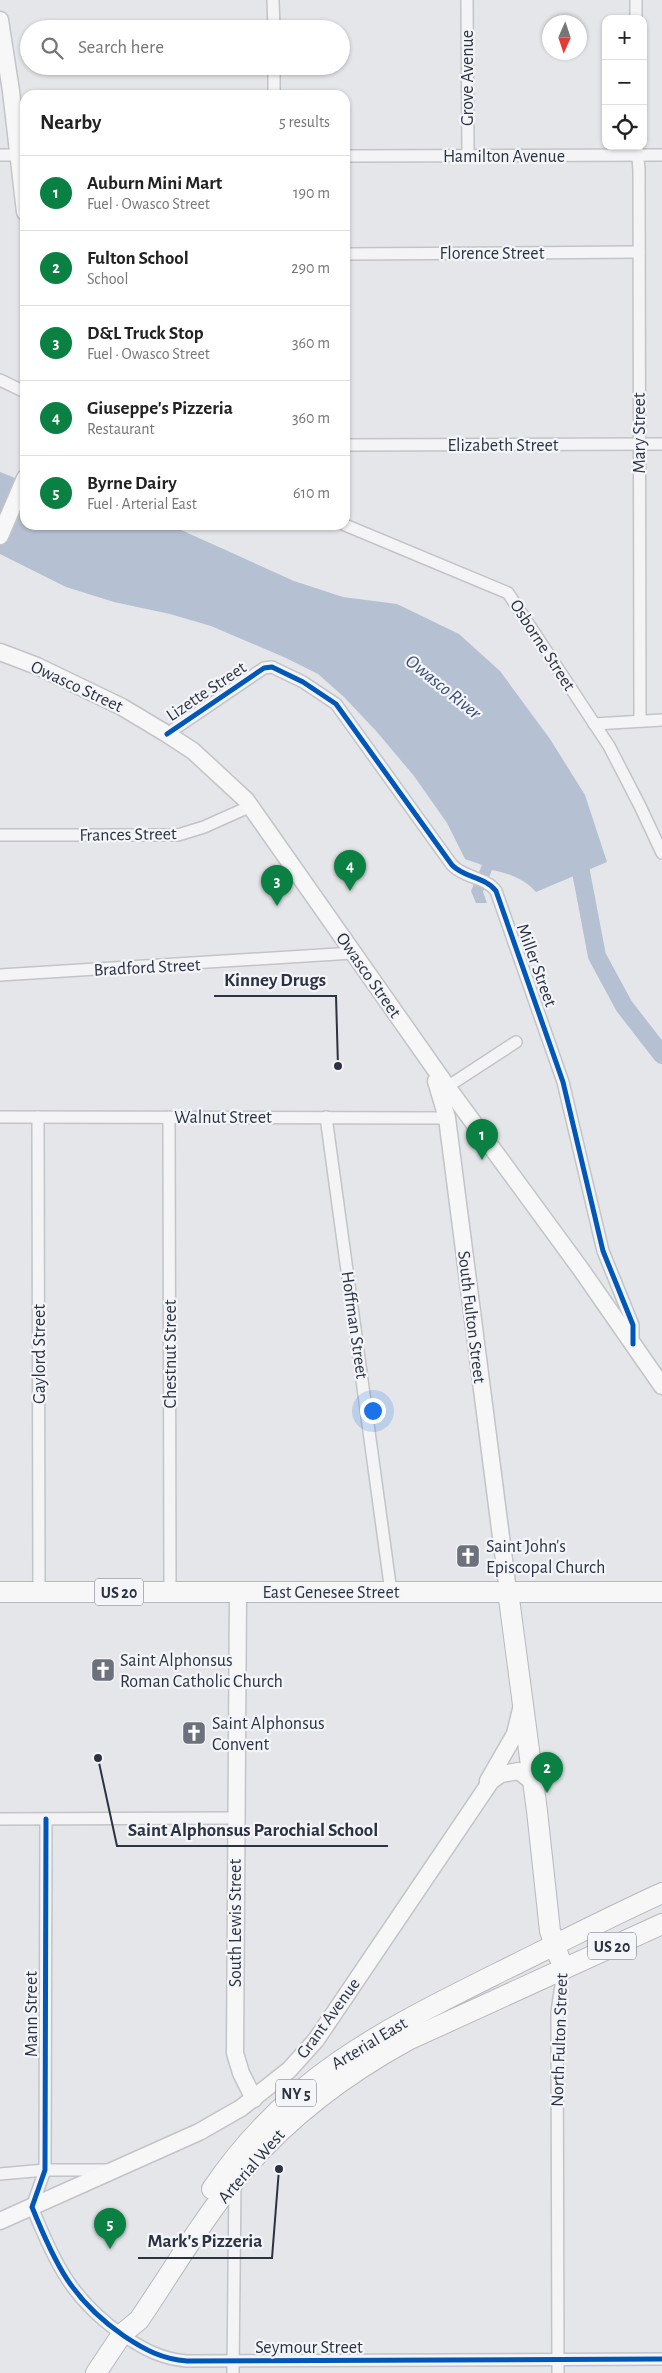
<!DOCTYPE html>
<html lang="en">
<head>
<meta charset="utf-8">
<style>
	:root { --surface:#fff; --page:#f6f6f6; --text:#222; --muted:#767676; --line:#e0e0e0; --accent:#0b8043 }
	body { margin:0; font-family:"Alegreya Sans",sans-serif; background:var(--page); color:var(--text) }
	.controls { position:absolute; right:15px; top:15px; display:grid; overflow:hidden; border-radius:10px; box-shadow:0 1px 4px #0004 }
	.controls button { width:45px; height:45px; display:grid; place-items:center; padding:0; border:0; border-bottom:1px solid var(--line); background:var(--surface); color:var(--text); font:25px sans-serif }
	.compass { position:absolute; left:542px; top:15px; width:45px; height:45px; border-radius:50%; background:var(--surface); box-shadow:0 1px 4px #0004; rotate:183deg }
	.you { position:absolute; left:372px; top:1410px; width:18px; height:18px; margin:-12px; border:4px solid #fff; border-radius:50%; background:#1a73e8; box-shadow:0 0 0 8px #1a73e833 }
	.badge { display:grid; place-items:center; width:32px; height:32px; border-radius:50%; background:var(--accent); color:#fff; font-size:16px; font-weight:700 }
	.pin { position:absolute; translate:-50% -41px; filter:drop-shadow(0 1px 2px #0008) }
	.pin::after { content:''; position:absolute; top:26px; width:18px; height:15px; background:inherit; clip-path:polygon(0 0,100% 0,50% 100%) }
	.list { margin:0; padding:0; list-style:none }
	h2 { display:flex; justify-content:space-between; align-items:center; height:65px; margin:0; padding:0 20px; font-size:21px }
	h2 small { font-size:16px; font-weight:400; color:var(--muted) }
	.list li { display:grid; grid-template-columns:32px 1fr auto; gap:15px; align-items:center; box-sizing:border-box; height:75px; padding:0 20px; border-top:1px solid var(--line) }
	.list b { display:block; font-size:19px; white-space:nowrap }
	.list p { margin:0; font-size:16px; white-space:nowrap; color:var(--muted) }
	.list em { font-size:16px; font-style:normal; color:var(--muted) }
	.icon { flex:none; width:28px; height:28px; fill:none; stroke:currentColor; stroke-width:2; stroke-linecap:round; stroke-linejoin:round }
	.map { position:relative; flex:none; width:662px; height:2373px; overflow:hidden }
	.search { position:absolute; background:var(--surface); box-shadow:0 1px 4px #0004; left:20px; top:20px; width:330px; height:55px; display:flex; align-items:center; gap:12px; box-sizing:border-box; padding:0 18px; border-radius:28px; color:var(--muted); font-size:19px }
	.panel { position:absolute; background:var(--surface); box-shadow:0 1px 4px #0004; left:20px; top:90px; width:330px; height:440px; border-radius:15px }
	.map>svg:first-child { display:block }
</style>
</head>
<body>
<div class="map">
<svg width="662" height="2373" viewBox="0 0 662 2373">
	<rect width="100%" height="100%" fill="#e5e6e9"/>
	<path fill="#b5c0d2" d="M 0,472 L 25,482 L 25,525 L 170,525 L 294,581 L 343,597 L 397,604 L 459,634 L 500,671 L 550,739 L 585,795 L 607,862 L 536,892 C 524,878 510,874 492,870 L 483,892 L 487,903 L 476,903 L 471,891 L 482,865 L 465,859 L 447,823 L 414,776 L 377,732 L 344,697 L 318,674 L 286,658 L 211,626 L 170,614 L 114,602 L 66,587 L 0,554 Z"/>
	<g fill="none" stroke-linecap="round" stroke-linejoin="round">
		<polyline stroke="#b5c0d2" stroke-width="18" points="568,853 581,872 597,956 624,1006 662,1055"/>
		<defs>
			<g id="street">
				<polyline points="273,0 274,29"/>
				<polyline points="467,0 468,155"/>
				<polyline points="636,19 636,0"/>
				<polyline points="274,66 274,95"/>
				<polyline points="637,146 639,170 640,720"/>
				<polyline points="0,155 25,155"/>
				<polyline points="345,156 662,155"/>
				<polyline points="345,254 639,252"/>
				<polyline points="0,380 25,392"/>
				<polyline points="345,445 662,444"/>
				<polyline points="345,525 508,593 609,746 640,806 662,853"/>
				<polyline points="594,724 662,720"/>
				<path d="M 167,734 L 264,668 L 272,667 L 303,682 L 336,704 L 452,865 C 464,878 486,877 496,891 L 563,1082 L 603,1251 L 633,1325 L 633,1344"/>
				<polyline points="0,835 178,835 204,827 251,806"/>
				<polyline points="0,975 353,953"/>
				<polyline points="447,1087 516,1042"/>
				<polyline points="0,1117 447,1118"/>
				<polyline points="38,1117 39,1592"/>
				<polyline points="169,1117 170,1592"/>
				<polyline points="326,1117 391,1592"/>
				<polyline points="0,1819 236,1818"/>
				<path d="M 46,1819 L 45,2170 L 32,2207 C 55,2264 72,2300 124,2336 C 145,2350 162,2359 187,2361 L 662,2359"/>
				<polyline points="0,2174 45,2170 108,2170"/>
				<polyline points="233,2373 235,2182"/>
				<polyline points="558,2373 557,2012 563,1971"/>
			</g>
			<g id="secondary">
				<polyline points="0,20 11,91 25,212"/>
				<polyline points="0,536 25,478"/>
				<polyline points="0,652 37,666 122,707 167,734 193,751 246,800 451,1092 580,1268 662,1386"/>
				<polyline points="436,1081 447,1118 508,1591"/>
				<polyline points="238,1592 235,2053 241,2073 254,2099"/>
				<polyline points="488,1781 515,1734 521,1709"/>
				<polyline points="0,2221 199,2132 241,2108 289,2070 316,2040 491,1781 501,1774 519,1771 534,1783"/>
			</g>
			<g id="highway">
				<polyline points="508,1591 537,1811 550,1931 559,1957"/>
				<polyline points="0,1592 662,1592"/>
				<path d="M 212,2189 C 288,2077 382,2031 498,1973 C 553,1946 607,1918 662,1893"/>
				<path d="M 96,2373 L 122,2334 L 139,2320 C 171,2273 200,2223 236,2179 C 284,2120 342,2076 408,2040 L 662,1924"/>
			</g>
		</defs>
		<use href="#street" stroke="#c3c4c7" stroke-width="14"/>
		<use href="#secondary" stroke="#c3c4c7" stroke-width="19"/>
		<use href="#highway" stroke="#b8b9be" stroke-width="22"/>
		<use href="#street" stroke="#f4f4f6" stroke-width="11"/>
		<use href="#secondary" stroke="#f7f7f8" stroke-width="16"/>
		<use href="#highway" stroke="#f7f7f8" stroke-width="20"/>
		<defs>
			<g id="cycleway">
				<path d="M 167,734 L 264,668 L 272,667 L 303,682 L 336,704 L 452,865 C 464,878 486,877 496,891 L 563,1082 L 603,1251 L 633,1325 L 633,1344"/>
				<path d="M 46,1819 L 45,2170 L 32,2207 C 55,2264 72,2300 124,2336 C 145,2350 162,2359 187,2361 L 662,2359"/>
			</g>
		</defs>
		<use href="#cycleway" stroke="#f3f5f8" stroke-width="8"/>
		<use href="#cycleway" stroke="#0057b8" stroke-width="5"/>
	</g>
	<defs>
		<symbol id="church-square" viewBox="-11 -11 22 22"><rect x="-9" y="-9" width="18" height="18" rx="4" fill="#6d717c" stroke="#f3f5f8"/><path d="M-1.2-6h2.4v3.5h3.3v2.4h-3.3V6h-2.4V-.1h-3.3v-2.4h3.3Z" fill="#fff"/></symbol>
	</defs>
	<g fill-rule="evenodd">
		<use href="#church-square" x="454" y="1542" width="28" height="28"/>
		<use href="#church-square" x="89" y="1656" width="28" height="28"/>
		<use href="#church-square" x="180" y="1719" width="28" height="28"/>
	</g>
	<g text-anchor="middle" stroke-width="4.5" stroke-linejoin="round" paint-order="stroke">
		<g fill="#f3f5f8" stroke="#686c79" stroke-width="1">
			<rect x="95" y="1578.5" width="48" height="27" rx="4"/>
			<rect x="588" y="1932.5" width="48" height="27" rx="4"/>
			<rect x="276" y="2079.5" width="40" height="27" rx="4"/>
		</g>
		<g font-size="16" font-weight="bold" fill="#2c3242">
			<text x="119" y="1598">US 20</text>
			<text x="612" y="1952">US 20</text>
			<text x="296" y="2099">NY 5</text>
		</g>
		<g font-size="18" fill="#2c3242" stroke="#f3f5f8">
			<text transform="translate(467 78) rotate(-90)" y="6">Grove Avenue</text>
			<text x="504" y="162">Hamilton Avenue</text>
			<text x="492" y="259">Florence Street</text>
			<text transform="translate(639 433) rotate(-90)" y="6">Mary Street</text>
			<text x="503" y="451">Elizabeth Street</text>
			<text transform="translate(543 645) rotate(57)" y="6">Osborne Street</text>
			<text transform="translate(77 686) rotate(25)" y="6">Owasco Street</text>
			<text transform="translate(206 691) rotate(-34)" y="6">Lizette Street</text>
			<text transform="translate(128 834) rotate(-1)" y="6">Frances Street</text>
			<text transform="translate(537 965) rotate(70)" y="6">Miller Street</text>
			<text transform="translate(147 967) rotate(-3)" y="6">Bradford Street</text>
			<text transform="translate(369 975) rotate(55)" y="6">Owasco Street</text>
			<text x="223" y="1123">Walnut Street</text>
			<text transform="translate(472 1317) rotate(83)" y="6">South Fulton Street</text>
			<text transform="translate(355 1325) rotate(82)" y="6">Hoffman Street</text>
			<text transform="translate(39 1354) rotate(-90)" y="6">Gaylord Street</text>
			<text transform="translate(170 1354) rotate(-90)" y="6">Chestnut Street</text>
			<text x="331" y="1598">East Genesee Street</text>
			<text transform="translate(235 1923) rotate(-90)" y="6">South Lewis Street</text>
			<text transform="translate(31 2014) rotate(-90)" y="6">Mann Street</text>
			<text transform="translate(328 2018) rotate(-54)" y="6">Grant Avenue</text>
			<text transform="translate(559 2040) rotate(-88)" y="6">North Fulton Street</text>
			<text transform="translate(369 2043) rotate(-31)" y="6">Arterial East</text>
			<text transform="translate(251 2166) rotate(-49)" y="6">Arterial West</text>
			<text x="309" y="2353">Seymour Street</text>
		</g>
		<g font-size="18" fill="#2c3242" stroke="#f3f5f8" text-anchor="start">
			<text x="486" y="1552">Saint John's<tspan x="486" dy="21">Episcopal Church</tspan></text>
			<text x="120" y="1666">Saint Alphonsus<tspan x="120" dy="21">Roman Catholic Church</tspan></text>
			<text x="212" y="1729">Saint Alphonsus<tspan x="212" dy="21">Convent</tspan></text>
		</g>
		<g font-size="19" font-style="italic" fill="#384c74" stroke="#f3f5f8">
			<text transform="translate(444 686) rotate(39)" y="7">Owasco River</text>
		</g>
	</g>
	<path fill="none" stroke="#2c3242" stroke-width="2" d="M338 1066L336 996H214M98 1758L117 1846H388M279 2169L272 2258H138"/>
	<g fill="#2c3242" stroke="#f3f5f8" stroke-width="2">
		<circle cx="338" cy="1066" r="5"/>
		<circle cx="98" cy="1758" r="5"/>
		<circle cx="279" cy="2169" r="5"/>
	</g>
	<g font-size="19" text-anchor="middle" font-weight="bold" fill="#2c3242" stroke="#f3f5f8" stroke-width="4.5" stroke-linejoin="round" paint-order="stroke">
		<text x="275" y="986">Kinney Drugs</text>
		<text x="253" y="1836">Saint Alphonsus Parochial School</text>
		<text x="205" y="2247">Mark's Pizzeria</text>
	</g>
</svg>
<div class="controls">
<button>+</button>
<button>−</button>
<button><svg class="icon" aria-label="locate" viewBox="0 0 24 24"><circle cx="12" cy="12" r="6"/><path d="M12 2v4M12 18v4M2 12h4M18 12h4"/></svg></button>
</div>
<svg class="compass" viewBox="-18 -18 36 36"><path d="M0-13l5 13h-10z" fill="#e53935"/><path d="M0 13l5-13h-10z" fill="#767676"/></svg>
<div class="you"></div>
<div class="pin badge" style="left:482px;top:1160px">1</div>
<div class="pin badge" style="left:547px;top:1793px">2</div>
<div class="pin badge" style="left:277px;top:906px">3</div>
<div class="pin badge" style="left:350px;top:891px">4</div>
<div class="pin badge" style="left:110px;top:2249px">5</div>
<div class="search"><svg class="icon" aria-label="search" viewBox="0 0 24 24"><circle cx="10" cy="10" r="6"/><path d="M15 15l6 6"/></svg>Search here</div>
<section class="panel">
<h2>Nearby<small>5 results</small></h2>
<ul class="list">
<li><span class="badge">1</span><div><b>Auburn Mini Mart</b><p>Fuel · Owasco Street</p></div><em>190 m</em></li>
<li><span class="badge">2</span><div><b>Fulton School</b><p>School</p></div><em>290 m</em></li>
<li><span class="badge">3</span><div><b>D&amp;L Truck Stop</b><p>Fuel · Owasco Street</p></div><em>360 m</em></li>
<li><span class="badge">4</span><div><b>Giuseppe's Pizzeria</b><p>Restaurant</p></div><em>360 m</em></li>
<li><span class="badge">5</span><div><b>Byrne Dairy</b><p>Fuel · Arterial East</p></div><em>610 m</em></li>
</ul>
</section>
</div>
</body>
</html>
